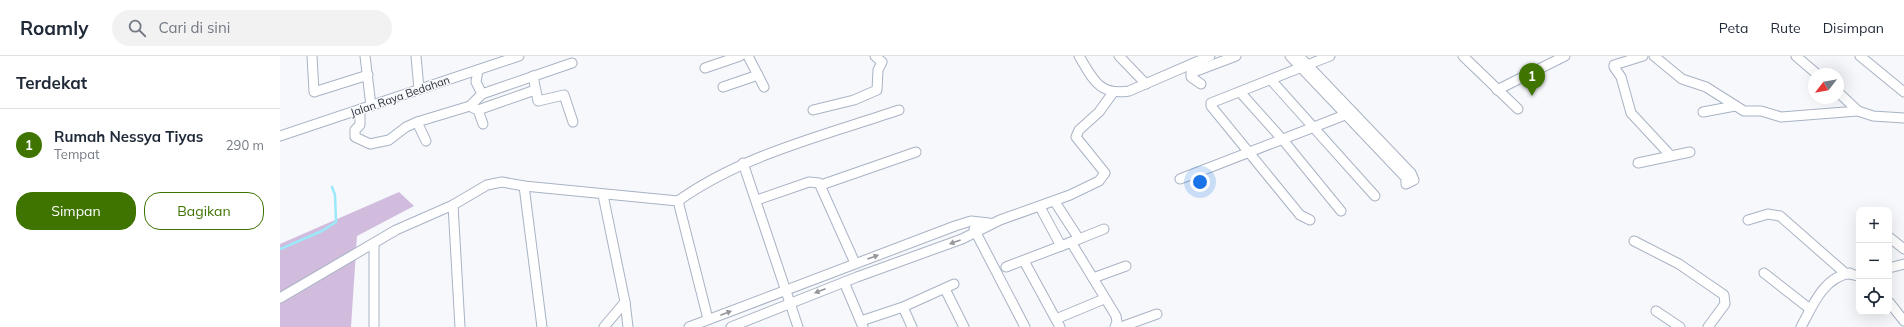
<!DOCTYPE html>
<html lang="id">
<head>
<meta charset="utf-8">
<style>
	:root { --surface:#fff; --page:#f2f2f3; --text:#1f2937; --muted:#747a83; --line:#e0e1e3; --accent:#3f7400 }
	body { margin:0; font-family:Mulish,sans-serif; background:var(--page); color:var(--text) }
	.controls { position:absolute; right:12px; bottom:12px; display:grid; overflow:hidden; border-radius:8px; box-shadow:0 4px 16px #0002 }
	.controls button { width:36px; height:36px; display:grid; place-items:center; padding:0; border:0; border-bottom:1px solid var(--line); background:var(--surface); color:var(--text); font:20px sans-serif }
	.compass { position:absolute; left:1528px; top:12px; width:36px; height:36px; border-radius:50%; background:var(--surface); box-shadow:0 4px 16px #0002; rotate:239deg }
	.you { position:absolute; left:920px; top:126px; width:14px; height:14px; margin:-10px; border:3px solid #fff; border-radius:50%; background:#1a73e8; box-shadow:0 0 0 6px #1a73e833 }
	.badge { display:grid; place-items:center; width:26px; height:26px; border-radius:50%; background:var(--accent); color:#fff; font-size:13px; font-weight:700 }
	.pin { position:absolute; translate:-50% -33px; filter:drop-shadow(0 1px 2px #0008) }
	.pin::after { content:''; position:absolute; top:21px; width:14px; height:12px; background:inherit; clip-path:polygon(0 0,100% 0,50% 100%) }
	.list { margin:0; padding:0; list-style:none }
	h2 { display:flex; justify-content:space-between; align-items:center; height:52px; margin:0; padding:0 16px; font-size:17px }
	h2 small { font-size:13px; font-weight:400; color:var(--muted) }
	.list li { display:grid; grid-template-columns:26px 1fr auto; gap:12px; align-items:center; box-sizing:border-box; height:72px; padding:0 16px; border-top:1px solid var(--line) }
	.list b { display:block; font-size:15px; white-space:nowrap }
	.list p { margin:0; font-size:13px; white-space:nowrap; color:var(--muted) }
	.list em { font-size:13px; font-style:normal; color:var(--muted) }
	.actions { display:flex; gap:8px; padding:12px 16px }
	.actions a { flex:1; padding:9px 0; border:1px solid var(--accent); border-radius:16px; text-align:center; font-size:14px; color:var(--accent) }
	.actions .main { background:var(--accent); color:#fff }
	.icon { flex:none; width:22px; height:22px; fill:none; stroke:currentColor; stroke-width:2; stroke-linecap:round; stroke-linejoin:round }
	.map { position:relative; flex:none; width:1624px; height:271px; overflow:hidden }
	header { display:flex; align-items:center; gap:24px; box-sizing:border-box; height:56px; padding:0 20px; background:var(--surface); border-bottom:1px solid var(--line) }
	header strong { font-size:19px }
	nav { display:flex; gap:22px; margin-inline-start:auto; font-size:14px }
	.search { width:280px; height:36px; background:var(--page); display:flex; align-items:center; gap:10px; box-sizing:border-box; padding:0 14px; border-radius:22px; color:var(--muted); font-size:15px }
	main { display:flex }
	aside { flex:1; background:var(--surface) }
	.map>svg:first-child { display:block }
</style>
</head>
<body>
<header>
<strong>Roamly</strong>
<div class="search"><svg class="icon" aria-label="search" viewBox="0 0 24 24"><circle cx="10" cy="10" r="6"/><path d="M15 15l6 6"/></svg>Cari di sini</div>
<nav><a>Peta</a><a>Rute</a><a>Disimpan</a></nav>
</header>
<main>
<aside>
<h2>Terdekat<small></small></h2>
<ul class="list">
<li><span class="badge">1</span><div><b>Rumah Nessya Tiyas</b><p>Tempat</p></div><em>290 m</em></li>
</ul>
<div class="actions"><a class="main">Simpan</a><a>Bagikan</a></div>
</aside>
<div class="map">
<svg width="1624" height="271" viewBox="0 0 1624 271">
	<rect width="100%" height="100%" fill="#f6f8fc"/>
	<polygon fill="#d1bcde" points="119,136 134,150 77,180 71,271 0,271 0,188"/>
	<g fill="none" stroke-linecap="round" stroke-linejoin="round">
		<polyline stroke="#9ae9f8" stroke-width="2.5" points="0,193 42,175 56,166 55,139 52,131"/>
		<defs>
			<g id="minor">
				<polyline points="32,0 34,36 88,19"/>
				<polyline points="85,0 91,50"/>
				<polyline points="136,0 139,33"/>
				<polyline points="468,0 484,31"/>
				<path d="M 799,0 C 813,23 819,40 849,35 L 930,0"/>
				<polyline points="839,0 866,28"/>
				<polyline points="1010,0 1126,122 1126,128 1134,124 1131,117 1019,0"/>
				<polyline points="1183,0 1238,53"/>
				<polyline points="1363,0 1334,9 1334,11 1341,21 1351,57 1390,99"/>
				<polyline points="1374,0 1402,23 1426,31 1464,55 1481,55 1501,61 1578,55 1558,36"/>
				<polyline points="1516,0 1537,18"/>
				<polyline points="1580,0 1624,36"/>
				<polyline points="425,12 460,0"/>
				<polyline points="253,20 258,45 284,39 293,66"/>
				<polyline points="991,24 1095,140"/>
				<polyline points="921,28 911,21 911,17 956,0"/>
				<polyline points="443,31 478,19"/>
				<polyline points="1217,34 1285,0"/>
				<polyline points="960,36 1003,84 1061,155"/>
				<polyline points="202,38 292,7"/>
				<polyline points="193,52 198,54 203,68"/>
				<polyline points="80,54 80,69 75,74 75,81 90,88 109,84 126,71 137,66 190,50 202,38 196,26 198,14"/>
				<polyline points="198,54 255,34"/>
				<polyline points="533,54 574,44 597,34 598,14 602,6 595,0"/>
				<polyline points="1578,55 1593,60 1624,62"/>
				<polyline points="1423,56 1455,50"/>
				<polyline points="137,66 146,85"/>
				<polyline points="0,80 239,0"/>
				<polyline points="463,107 518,271"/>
				<polyline points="1358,107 1410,96"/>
				<polyline points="900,123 1070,57"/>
				<polyline points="541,129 636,96"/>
				<polyline points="244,130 262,271"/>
				<polyline points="323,139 345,246 348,271"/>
				<polyline points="477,144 529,126 539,127 575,207"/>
				<polyline points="398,145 428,263"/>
				<polyline points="173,149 180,271"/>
				<polyline points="760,151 781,190 799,183 775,146"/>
				<polyline points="1030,164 1020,159 931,50 931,47 1050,0"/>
				<polyline points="1468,164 1488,158 1500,160 1565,217 1579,220"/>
				<polyline points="694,173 745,271"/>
				<polyline points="1609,181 1624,193"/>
				<polyline points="799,183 824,173"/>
				<polyline points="1354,185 1399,208 1444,239 1445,248 1428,271"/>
				<polyline points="791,186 836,260 837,266 835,271"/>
				<polyline points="94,187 94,271"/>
				<polyline points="744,205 780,271"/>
				<polyline points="726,211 781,190"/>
				<polyline points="1609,212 1624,208"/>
				<polyline points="1484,217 1530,253"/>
				<polyline points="813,222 846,210"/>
				<polyline points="564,226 583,271"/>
				<polyline points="665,233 684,271"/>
				<path d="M 0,242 L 116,174 L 173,149 L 207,129 L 222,126 L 244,130 L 398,145 C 462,99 545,79 619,54"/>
				<polyline points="1609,246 1624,265"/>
				<polyline points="623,251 632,271"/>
				<polyline points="1376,255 1400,271"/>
				<polyline points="776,263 824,243"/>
				<polyline points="581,265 623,251 674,228"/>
				<polyline points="324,271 345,246"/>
				<polyline points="409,271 675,170 691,165 709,167"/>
				<polyline points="451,271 577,221 682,183 720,164 790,139 819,125 825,117 796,81 799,74 819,56 832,38"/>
				<polyline points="841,271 877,258"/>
				<path d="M 1521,271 C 1533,249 1543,222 1570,217"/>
			</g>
		</defs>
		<use href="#minor" stroke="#a8b3c4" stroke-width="11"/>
		<use href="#minor" stroke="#fff" stroke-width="9"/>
	</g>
	<defs><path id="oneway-solid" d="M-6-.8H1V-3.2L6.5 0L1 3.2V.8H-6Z"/></defs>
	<g fill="#94969a">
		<use href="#oneway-solid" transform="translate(675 186) rotate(160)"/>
		<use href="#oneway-solid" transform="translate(593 201) rotate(-20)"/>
		<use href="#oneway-solid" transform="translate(540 235) rotate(159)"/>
		<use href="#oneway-solid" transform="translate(446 257) rotate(-21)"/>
	</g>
	<g text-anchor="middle" stroke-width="3" stroke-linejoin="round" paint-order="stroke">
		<g font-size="11" fill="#2a2e35" stroke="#f6f8fc">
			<text transform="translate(120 40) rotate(-19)" y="4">Jalan Raya Bedahan</text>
		</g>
	</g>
</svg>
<div class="controls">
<button>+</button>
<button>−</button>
<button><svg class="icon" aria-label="locate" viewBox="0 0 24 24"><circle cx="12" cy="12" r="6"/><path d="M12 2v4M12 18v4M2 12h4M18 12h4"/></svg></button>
</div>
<svg class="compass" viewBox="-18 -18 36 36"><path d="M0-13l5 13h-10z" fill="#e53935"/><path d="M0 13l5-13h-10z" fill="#747a83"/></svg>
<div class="you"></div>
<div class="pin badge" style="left:1252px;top:40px">1</div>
</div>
</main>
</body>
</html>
